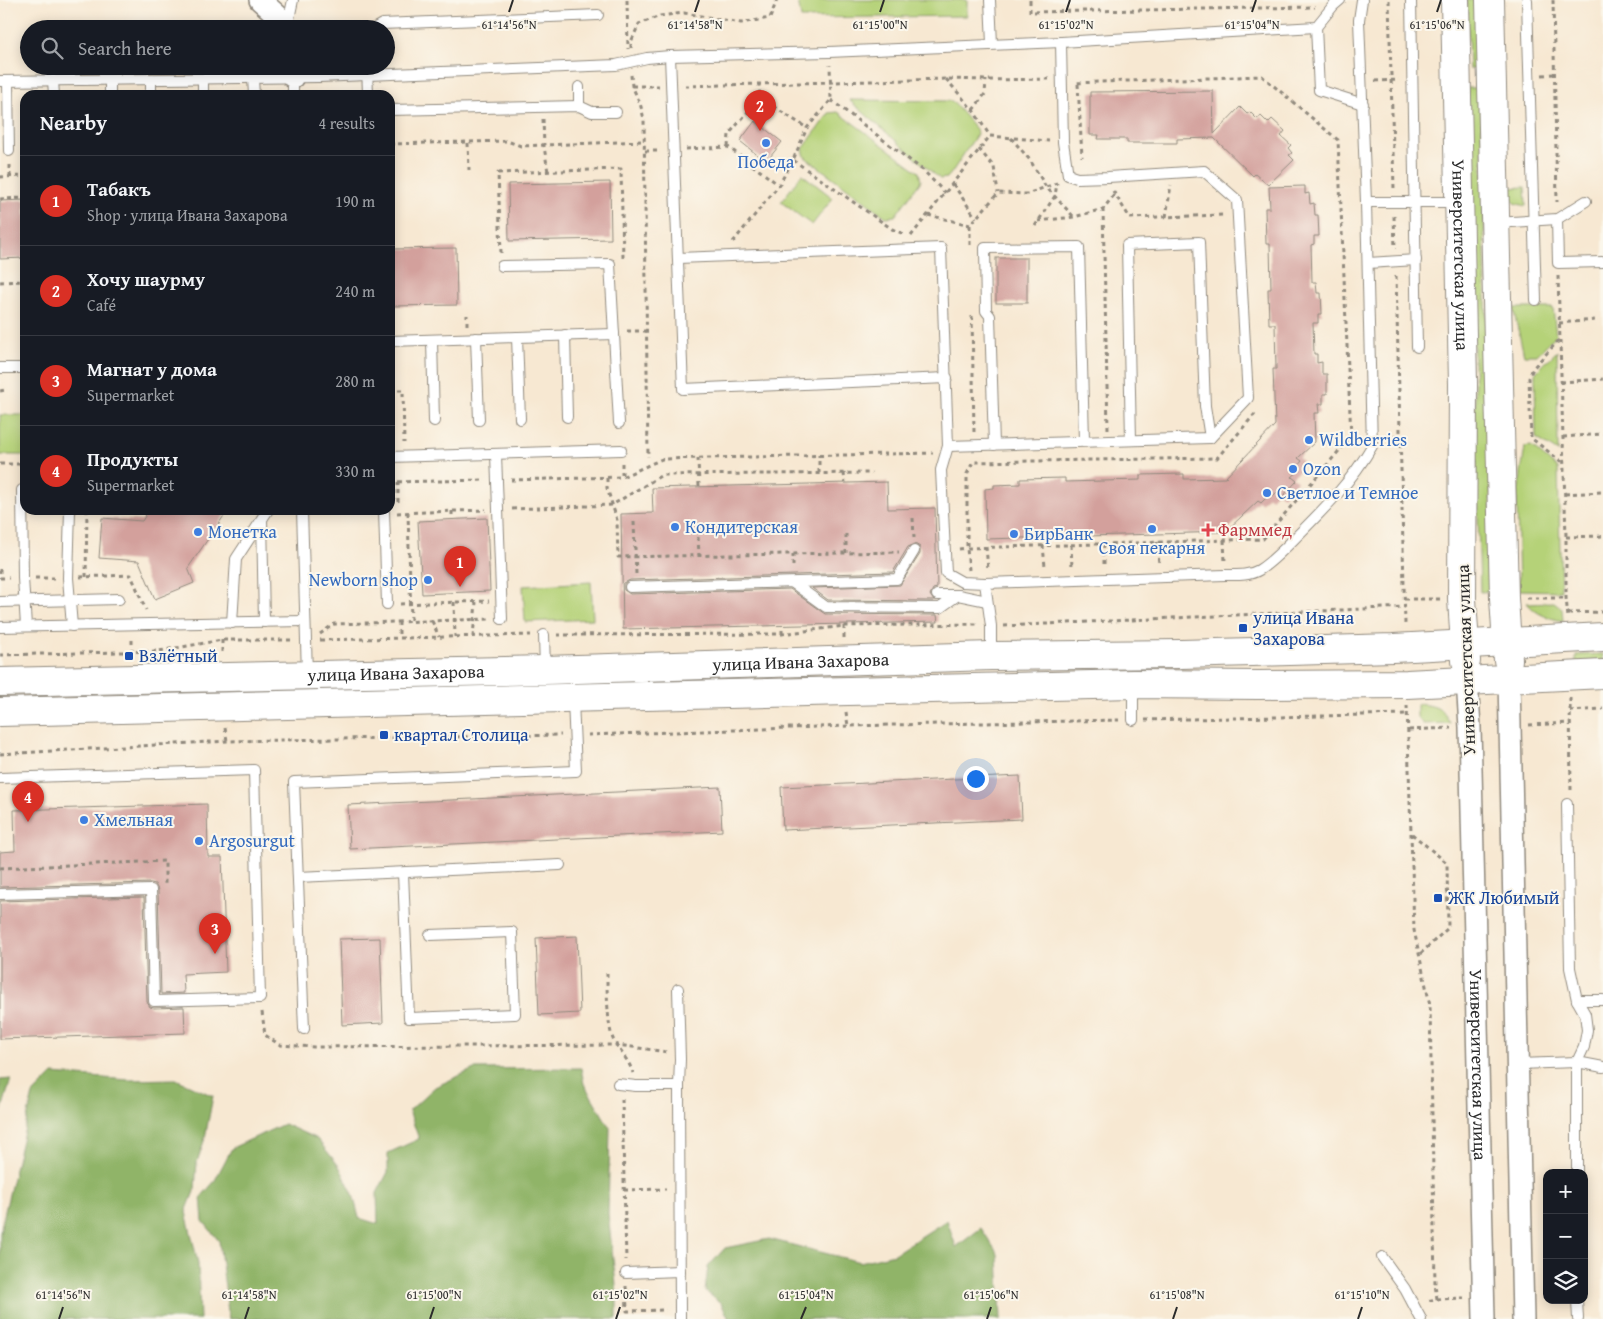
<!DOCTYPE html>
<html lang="en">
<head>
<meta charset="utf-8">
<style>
	:root { --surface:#171b24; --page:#242831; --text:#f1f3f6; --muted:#9ea1a6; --line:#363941; --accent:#d93025 }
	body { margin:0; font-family:"Gentium Book Plus",serif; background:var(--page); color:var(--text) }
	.controls { position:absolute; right:15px; bottom:15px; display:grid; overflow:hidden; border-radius:10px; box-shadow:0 2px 12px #0003 }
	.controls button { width:45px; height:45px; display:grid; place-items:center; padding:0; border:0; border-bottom:1px solid var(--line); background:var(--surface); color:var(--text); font:25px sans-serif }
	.you { position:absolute; left:975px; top:778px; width:18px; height:18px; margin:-12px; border:4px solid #fff; border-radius:50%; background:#1a73e8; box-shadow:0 0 0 8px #1a73e833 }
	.badge { display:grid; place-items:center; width:32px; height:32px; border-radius:50%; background:var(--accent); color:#fff; font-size:16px; font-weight:700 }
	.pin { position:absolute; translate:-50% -41px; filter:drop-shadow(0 1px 2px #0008) }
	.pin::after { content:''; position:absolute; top:26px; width:18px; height:15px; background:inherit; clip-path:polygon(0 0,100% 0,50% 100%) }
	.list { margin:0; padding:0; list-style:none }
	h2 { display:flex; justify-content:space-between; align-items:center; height:65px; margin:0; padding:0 20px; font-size:21px }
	h2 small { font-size:16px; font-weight:400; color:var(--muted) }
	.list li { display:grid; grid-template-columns:32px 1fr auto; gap:15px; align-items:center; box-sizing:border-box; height:90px; padding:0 20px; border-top:1px solid var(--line) }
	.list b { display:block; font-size:19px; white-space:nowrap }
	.list p { margin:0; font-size:16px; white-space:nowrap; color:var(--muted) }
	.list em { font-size:16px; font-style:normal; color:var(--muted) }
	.icon { flex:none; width:28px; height:28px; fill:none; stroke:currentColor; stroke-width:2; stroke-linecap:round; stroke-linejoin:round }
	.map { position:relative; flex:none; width:1603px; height:1319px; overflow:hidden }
	.search { position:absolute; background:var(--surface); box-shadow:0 2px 12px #0003; left:20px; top:20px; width:375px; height:55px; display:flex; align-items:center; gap:12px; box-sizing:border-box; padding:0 18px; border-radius:28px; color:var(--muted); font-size:19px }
	.panel { position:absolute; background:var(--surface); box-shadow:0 2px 12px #0003; left:20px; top:90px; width:375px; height:425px; border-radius:15px }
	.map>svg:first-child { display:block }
</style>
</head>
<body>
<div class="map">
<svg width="1603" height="1319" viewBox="0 0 1603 1319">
	<rect width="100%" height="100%" fill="#fbf7ec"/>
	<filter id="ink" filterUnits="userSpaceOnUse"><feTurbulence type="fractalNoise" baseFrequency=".02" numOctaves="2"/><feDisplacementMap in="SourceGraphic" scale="10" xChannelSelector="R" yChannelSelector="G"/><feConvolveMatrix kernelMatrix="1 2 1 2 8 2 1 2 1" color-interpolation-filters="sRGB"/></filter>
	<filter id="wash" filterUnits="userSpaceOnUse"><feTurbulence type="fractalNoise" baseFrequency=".0096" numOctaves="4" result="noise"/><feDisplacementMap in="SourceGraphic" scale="20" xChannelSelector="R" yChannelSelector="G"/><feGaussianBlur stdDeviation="1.12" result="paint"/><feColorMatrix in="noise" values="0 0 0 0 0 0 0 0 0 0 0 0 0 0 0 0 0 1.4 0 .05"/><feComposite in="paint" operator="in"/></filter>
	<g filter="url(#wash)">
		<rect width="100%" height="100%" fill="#f7e8d2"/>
		<g fill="#b5d278" stroke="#707e52">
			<polygon points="798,0 967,0 967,16 801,18"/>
			<polygon points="1467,0 1480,0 1482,69 1469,69"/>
			<polygon points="1467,88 1481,88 1493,591 1480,592"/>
			<polygon points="849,100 952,101 976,129 977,134 952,172 947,178 940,179"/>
			<polygon points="838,112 919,172 921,181 895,216 886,217 805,157 803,149 829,113"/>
			<polygon points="802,174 833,198 812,225 781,202"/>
			<polygon points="1525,187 1526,206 1514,203 1509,194 1508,188"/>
			<polygon points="1513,308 1553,308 1556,335 1537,355 1524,355"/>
			<polygon points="1557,351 1558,452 1536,438 1535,373"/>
			<rect x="0" y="415" width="25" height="40"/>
			<polygon points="1531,446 1558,469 1561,591 1519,590 1517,499 1525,447"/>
			<polygon points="591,582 593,619 525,622 523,586"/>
			<path d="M 1554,602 L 1562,608 L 1563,621 C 1548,618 1537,615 1527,603 Z"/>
			<polygon points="1603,654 1603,662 1576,663 1576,655"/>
			<path d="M 1417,704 C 1435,706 1441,706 1450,723 L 1423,724 L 1417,717 Z"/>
		</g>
		<g fill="#90b468" stroke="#5e704a">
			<polygon points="581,1068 584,1084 610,1128 608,1214 617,1294 617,1319 229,1319 219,1241 203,1221 201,1197 214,1182 232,1148 284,1124 317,1139 339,1166 353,1194 359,1218 378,1224 377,1193 388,1172 388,1153 419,1139 409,1111 435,1087 474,1069"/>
			<polygon points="53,1074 129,1080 176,1079 213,1096 205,1138 197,1162 195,1189 186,1212 198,1263 200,1319 0,1319 0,1232 33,1094"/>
			<polygon points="11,1079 0,1116 0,1080"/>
			<polygon points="947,1220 956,1247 981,1228 998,1254 1001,1319 729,1319 721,1303 705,1291 708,1267 725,1248 769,1239 860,1262 894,1254"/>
		</g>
		<g id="blocks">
			<g fill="#d3a09c">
				<polygon points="1213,91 1214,134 1240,107 1247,114 1250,112 1257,119 1261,116 1268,123 1272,119 1285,131 1281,136 1291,145 1288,148 1292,153 1289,155 1294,160 1268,185 1255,174 1253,176 1214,138 1177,139 1177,143 1127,143 1127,139 1098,139 1099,135 1090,135 1090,92"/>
				<polygon points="755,121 782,142 766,162 740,141"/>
				<polygon points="610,182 611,239 509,241 508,184"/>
				<polygon points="1305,186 1305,194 1309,193 1310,204 1314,203 1315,215 1318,215 1319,236 1314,236 1314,244 1311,245 1312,282 1316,282 1317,293 1321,293 1322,314 1318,314 1318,323 1313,323 1314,354 1317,354 1317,363 1322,362 1322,374 1327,374 1327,394 1323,394 1323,404 1318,404 1319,413 1314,413 1315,442 1298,458 1302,461 1297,467 1300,470 1292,477 1297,481 1283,496 1277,492 1271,498 1268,496 1261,503 1258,501 1225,532 986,539 985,489 994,488 994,485 1020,484 1020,479 1065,478 1065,482 1140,480 1140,475 1184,474 1184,479 1225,478 1275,425 1273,369 1276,369 1275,324 1269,324 1268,289 1271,289 1270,244 1266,244 1265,208 1270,208 1269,187"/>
				<polygon points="25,200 25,258 0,259 0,201"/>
				<polygon points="456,248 457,305 390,306 390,249"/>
				<rect x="996" y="258" width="31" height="45"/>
				<polygon points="887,482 888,509 935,508 937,588 933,589 930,595 934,601 828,600 812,588 900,585 920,554 920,547 915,544 908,547 893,572 630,580 624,583 624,590 630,594 790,589 825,614 937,615 938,622 623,629 621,514 653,513 652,488"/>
				<polygon points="149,510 228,510 188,568 194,583 155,599 139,561 99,558 102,518 142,521"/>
				<polygon points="487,518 490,591 422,594 418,521"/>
				<polygon points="1020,776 1022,819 783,830 781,787"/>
				<polygon points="720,787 722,831 350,849 348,805"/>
				<polygon points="207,804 208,857 222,857 226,972 183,974 184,993 161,994 158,890 155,884 151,883 0,887 0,852 15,851 14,810"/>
				<polygon points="144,897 147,1002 150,1007 154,1008 184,1007 185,1033 0,1039 0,901"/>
				<polygon points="577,936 580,1013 539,1015 536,938"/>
				<polygon points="380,938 383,1023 342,1025 339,939"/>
			</g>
		</g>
	</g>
	<g filter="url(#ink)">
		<use href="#blocks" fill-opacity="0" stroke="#918a7e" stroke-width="1"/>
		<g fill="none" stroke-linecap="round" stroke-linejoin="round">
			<defs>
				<g id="lane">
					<polyline points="990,0 992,44"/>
					<polyline points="1411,0 1417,347"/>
					<polyline points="1527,0 1536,300"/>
					<polyline points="1316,27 1319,90 1363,104"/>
					<polyline points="287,28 293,0"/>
					<polyline points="373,29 382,24 598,15"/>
					<polyline points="670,56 683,389 947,378"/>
					<polyline points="367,66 368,95"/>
					<polyline points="293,77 293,95"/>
					<polyline points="253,78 254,95"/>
					<polyline points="151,79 151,95"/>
					<polyline points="203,79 203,95"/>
					<polyline points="53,80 54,95"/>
					<polyline points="110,80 110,95"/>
					<polyline points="0,81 318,77 616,65 647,58 670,56 829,52 1061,42 1316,27 1333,6 1340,0"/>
					<polyline points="8,81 9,151"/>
					<polyline points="579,106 579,87"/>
					<polyline points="390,110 579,106 592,112 616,112"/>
					<polyline points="1366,202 1458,202"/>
					<polyline points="1557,219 1558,263 1603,262"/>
					<polyline points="1496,223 1557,219 1586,201"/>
					<polyline points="678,258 941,248 948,446 941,470 946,573 962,582 985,583 991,626 991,655"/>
					<polyline points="1368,263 1416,260"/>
					<polyline points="502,266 610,264 619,423"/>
					<polyline points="565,335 567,417"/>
					<polyline points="517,337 520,419"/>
					<polyline points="476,338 479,420"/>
					<polyline points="432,340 434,421"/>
					<polyline points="390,341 614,334"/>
					<polyline points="0,368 25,368"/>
					<polyline points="1131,440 1127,245 1199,242 1205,406 1210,438"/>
					<polyline points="994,445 990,316 986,311 985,248 1079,247 1084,441"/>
					<polyline points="948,446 1210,438 1248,398 1237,200 1204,171 1108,177 1077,178 1068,175 1063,142 1061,42"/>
					<polyline points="496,454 502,619"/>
					<polyline points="390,457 621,450"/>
					<polyline points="25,490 22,490 23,578 26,626"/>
					<polyline points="70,510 68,578 72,626"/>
					<polyline points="302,510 307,674"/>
					<polyline points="384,510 387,604"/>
					<polyline points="262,518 264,622"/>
					<polyline points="793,583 826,607 940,608 958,595"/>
					<path d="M 985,583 L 1225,575 C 1236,575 1249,576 1259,570 C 1272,562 1285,548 1296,537 C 1324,509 1352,481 1372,446 L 1366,202 L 1359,20 L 1362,0"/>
					<polyline points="630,587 897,579 914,551"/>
					<polyline points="937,595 958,595 987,601"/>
					<polyline points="0,602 119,599"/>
					<polyline points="232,623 236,559 268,510"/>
					<polyline points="0,627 305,621"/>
					<polyline points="544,635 545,669"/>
					<polyline points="1133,685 1133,720"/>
					<polyline points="0,778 254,770 260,998 154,1001 151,890 0,894"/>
					<polyline points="1567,804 1570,968 1577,1000 1585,1014 1587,1030 1584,1047 1577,1062 1577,1173"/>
					<polyline points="403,873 409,1018 515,1014 512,932 430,935"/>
					<polyline points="298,877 560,865"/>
					<polyline points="678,989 680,1059 679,1086"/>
					<polyline points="1577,1000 1603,1000"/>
					<polyline points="304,1029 294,782 576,771 573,700"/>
					<polyline points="1517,1064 1577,1062 1603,1067"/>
					<polyline points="618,1084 636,1086 679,1086 680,1319"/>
					<polyline points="1382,1257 1405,1289 1421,1319"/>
					<polyline points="626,1273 680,1271"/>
					<polyline points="1577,1300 1578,1319"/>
				</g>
				<g id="street">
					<polyline points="260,0 278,16 286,29"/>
					<polyline points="293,77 293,66"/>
					<polyline points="1509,679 1523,1319"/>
					<path id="s1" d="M 1467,680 L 1470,727 L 1484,1319"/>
				</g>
				<g id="secondary">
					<path id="s2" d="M 1455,0 L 1463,384 L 1462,599 L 1466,661"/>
					<polyline points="1490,0 1504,598 1508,660"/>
					<path id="s3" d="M 0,682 L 545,670 L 991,656 L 1181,654 L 1393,648 L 1603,637"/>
					<polyline points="0,712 1133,684 1259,685 1407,684 1603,674"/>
				</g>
			</defs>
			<use href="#lane" stroke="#918a7e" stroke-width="12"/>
			<use href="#street" stroke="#918a7e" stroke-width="24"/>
			<use href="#secondary" stroke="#918a7e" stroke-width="30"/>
			<g stroke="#918a7e" stroke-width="3" stroke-dasharray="4 4" stroke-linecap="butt">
				<polyline points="627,0 628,49"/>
				<polyline points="1030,0 1030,12 1315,7"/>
				<polyline points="1389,0 1394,189"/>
				<polyline points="1553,0 1557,202"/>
				<polyline points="631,48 631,42 639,24 660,16 684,13 741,23 770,18 777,0"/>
				<polyline points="631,75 632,86 640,103 644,119 648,457"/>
				<polyline points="1542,75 1554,74"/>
				<polyline points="946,79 973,110 990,136"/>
				<polyline points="1375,81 1399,80"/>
				<polyline points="1078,84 1082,157"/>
				<polyline points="632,86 659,86"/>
				<polyline points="685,86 946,79 986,80 1049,79"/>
				<polyline points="760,98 807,128"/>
				<polyline points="831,100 924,171 945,193"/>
				<polyline points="973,110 985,94 986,80"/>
				<polyline points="543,119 544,146 548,172"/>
				<polyline points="990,136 1049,141"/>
				<polyline points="1011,138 1030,160 1046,187 1074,217"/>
				<polyline points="468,143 469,170"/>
				<polyline points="390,144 507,141 521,146 644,141"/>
				<polyline points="728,147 729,134 760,98 759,85"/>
				<polyline points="686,149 728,147 779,185"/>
				<polyline points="979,149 994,167 998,193"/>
				<polyline points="645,151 660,151"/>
				<polyline points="793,160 892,229 904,234"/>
				<polyline points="10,165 10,177"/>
				<polyline points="0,177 25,176"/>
				<polyline points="953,184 976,218"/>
				<polyline points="1113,191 1130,218 1224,215"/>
				<polyline points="0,199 25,198"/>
				<polyline points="1103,209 1108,429"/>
				<polyline points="928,215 970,225"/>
				<polyline points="1394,216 1395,249"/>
				<polyline points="1166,217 1171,185"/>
				<polyline points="1038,221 1074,217 1103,209 1115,194"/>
				<polyline points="1035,226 1055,196 1057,183"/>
				<polyline points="911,236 990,136"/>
				<polyline points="733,242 779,185 793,160 807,128 831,100 830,65"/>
				<polyline points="970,245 970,225 998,193 1027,194 1057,183"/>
				<polyline points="501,253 498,173 621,169 623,258"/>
				<polyline points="1396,276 1405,624"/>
				<polyline points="1558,276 1566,537 1566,598 1568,617"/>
				<polyline points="0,282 25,281"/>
				<polyline points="972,316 974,432"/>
				<polyline points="1559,323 1596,320"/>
				<polyline points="467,325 467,315"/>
				<polyline points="627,331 646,331"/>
				<polyline points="1559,340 1533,368 1529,378 1531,438 1563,463"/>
				<polyline points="1561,382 1603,379"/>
				<polyline points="390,390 403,390 404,443"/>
				<polyline points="0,391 5,390"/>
				<polyline points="1386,436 1400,437"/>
				<polyline points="1563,437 1603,434"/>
				<polyline points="698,458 699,487"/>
				<polyline points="622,463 622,477"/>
				<polyline points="0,464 25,464"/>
				<polyline points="819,473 819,455"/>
				<polyline points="844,473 845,483"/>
				<polyline points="607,478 607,488 617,520 618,557 899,552"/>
				<polyline points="511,480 622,477 662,459 933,453"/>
				<polyline points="390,482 484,480"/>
				<polyline points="398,482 398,505"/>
				<polyline points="1565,494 1603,492"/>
				<polyline points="512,509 612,505 662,475 872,473"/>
				<polyline points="452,511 452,519"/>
				<polyline points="408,512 411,621"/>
				<polyline points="397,513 486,510"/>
				<polyline points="913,518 914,538"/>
				<polyline points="634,522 636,574"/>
				<polyline points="846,534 846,553"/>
				<polyline points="698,537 699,555"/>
				<polyline points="1566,537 1603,536"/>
				<polyline points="1224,540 1225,562"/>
				<polyline points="1157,542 1159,564"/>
				<polyline points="1104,544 1104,566"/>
				<polyline points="1043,545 1045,567"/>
				<polyline points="1071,545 1072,567"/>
				<polyline points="986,547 988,569"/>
				<polyline points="959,549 967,548 1263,539 1351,437 1338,140 1262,76 1074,83"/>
				<polyline points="793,554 793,568"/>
				<polyline points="0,569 0,578"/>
				<polyline points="969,570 967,548 967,474 973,462 1217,458 1255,414"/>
				<polyline points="80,577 131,575 146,610"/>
				<polyline points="86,577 87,510"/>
				<polyline points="0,578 9,578"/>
				<polyline points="35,578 54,578"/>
				<polyline points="1527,598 1566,598"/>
				<polyline points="1404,599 1441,599"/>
				<polyline points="454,602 455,637"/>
				<polyline points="400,604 489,601"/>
				<polyline points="1568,613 1603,612"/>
				<polyline points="432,621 439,637"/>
				<polyline points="399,622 399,638"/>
				<polyline points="844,626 844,638"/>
				<polyline points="1004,626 1405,607"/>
				<polyline points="320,634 334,624 490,619"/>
				<polyline points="782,634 782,625"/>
				<polyline points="557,635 782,634 844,626 978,624"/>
				<polyline points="473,637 476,602"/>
				<polyline points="222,640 222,655"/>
				<polyline points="320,640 531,635"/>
				<polyline points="132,652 132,637"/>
				<polyline points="0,655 159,651 222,640 293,640"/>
				<polyline points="1570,698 1571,792"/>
				<polyline points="1407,705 1414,930 1430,1005 1435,1284 1437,1299 1427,1301"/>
				<polyline points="1570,711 1603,709"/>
				<polyline points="846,712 848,726"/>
				<polyline points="1145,720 1407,714"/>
				<polyline points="1529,725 1570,723"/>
				<polyline points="225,728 227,741"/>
				<polyline points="1409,730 1451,728"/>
				<polyline points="588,735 848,726 1119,720"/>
				<polyline points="0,754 227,741 561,735"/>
				<polyline points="1412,834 1447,863 1448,928 1420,954"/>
				<polyline points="0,868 165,861 165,885"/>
				<path d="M 607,973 C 607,989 607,1025 613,1039 C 619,1051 629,1060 633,1073"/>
				<polyline points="262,1012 265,1035 280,1045 314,1047 618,1045 667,1052"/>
				<polyline points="622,1099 626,1260"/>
				<polyline points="624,1190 666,1189"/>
				<polyline points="626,1286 627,1311 666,1310"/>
				<polyline points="1437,1299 1464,1298"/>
			</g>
			<use href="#lane" stroke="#fff" stroke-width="10"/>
			<use href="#street" stroke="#fff" stroke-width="21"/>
			<use href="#secondary" stroke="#fff" stroke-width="28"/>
		</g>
	</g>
	<path fill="none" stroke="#2b2b2b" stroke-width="2" d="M 509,12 L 513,0M 695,12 L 699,0M 880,12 L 884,0M 1066,12 L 1070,0M 1252,12 L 1256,0M 1437,12 L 1441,0M 59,1319 L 63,1307M 245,1319 L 249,1307M 430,1319 L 434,1307M 616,1319 L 620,1307M 801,1319 L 806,1307M 987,1319 L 991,1307M 1173,1319 L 1177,1307M 1358,1319 L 1362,1307"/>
	<g fill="#3f7fe0" stroke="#fbf7ec" stroke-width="2">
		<circle cx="766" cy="143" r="5"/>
		<circle cx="1309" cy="440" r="5"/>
		<circle cx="1293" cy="469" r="5"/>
		<circle cx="1267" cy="493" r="5"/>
		<circle cx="675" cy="527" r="5"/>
		<circle cx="1152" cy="529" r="5"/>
		<circle cx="198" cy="532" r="5"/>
		<circle cx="1014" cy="534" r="5"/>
		<circle cx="428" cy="580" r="5"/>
		<circle cx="84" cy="820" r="5"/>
		<circle cx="199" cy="841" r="5"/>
	</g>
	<path fill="#e0444e" stroke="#fbf7ec" stroke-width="2" d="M1205.5 522.5h5v5h5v5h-5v5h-5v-5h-5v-5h5z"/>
	<g fill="#1a4fb4" stroke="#fbf7ec" stroke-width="2">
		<rect x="1238" y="623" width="10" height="10" rx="2.5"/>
		<rect x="124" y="651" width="10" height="10" rx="2.5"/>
		<rect x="379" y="730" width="10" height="10" rx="2.5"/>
		<rect x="1433" y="893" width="10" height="10" rx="2.5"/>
	</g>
	<g text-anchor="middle" stroke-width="4" stroke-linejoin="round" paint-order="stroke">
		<g font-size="18" fill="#366cbe" stroke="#fbf7ec" text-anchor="start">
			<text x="766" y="168" text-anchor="middle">Победа</text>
			<text x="1319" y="446">Wildberries</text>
			<text x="1303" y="475">Ozon</text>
			<text x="1277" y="499">Светлое и Темное</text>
			<text x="685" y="533">Кондитерская</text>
			<text x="208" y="538">Монетка</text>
			<text x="1024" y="540">БирБанк</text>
			<text x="1152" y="554" text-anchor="middle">Своя пекарня</text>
			<text x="418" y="586" text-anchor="end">Newborn shop</text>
			<text x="94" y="826">Хмельная</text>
			<text x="209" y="847">Argosurgut</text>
		</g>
		<g font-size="18" fill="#2b2b2b" stroke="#fbf7ec">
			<text dy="6" stroke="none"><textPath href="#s2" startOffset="255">Университетская улица</textPath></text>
			<text transform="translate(1466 660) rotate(-92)" y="6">Университетская улица</text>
			<text dy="6" stroke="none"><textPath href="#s3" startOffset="801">улица Ивана Захарова</textPath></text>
			<text dy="6" stroke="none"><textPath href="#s3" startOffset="396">улица Ивана Захарова</textPath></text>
			<text dy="6" stroke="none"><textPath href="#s1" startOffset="385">Университетская улица</textPath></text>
		</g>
		<g font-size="18" fill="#be3a42" stroke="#fbf7ec" text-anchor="start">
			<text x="1218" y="536">Фарммед</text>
		</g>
		<g font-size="18" fill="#164399" stroke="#fbf7ec" text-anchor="start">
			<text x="1253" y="624">улица Ивана<tspan x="1253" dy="21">Захарова</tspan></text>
			<text x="139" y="662">Взлётный</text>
			<text x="394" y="741">квартал Столица</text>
			<text x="1448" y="904">ЖК Любимый</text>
		</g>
	</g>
	<g font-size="12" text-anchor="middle" fill="#2b2b2b" stroke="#fbf7ec" stroke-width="4" stroke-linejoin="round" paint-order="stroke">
		<text x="509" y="29">61°14'56"N</text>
		<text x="695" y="29">61°14'58"N</text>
		<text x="880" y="29">61°15'00"N</text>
		<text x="1066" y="29">61°15'02"N</text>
		<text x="1252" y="29">61°15'04"N</text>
		<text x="1437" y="29">61°15'06"N</text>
		<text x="63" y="1299">61°14'56"N</text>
		<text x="249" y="1299">61°14'58"N</text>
		<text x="434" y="1299">61°15'00"N</text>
		<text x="620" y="1299">61°15'02"N</text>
		<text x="806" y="1299">61°15'04"N</text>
		<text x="991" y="1299">61°15'06"N</text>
		<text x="1177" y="1299">61°15'08"N</text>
		<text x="1362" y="1299">61°15'10"N</text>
	</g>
</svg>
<div class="controls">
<button>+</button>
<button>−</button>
<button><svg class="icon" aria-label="layers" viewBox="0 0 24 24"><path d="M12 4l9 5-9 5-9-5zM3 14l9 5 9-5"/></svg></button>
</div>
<div class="you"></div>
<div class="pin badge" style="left:460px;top:587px">1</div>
<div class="pin badge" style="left:760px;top:131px">2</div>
<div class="pin badge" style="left:215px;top:954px">3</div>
<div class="pin badge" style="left:28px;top:822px">4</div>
<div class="search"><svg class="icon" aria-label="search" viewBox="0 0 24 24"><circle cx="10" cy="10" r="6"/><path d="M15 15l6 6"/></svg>Search here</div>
<section class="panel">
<h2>Nearby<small>4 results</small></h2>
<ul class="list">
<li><span class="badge">1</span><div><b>Табакъ</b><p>Shop · улица Ивана Захарова</p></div><em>190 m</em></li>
<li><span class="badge">2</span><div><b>Хочу шаурму</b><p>Café</p></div><em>240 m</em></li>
<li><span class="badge">3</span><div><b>Магнат у дома</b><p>Supermarket</p></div><em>280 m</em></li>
<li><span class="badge">4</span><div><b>Продукты</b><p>Supermarket</p></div><em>330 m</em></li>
</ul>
</section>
</div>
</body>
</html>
